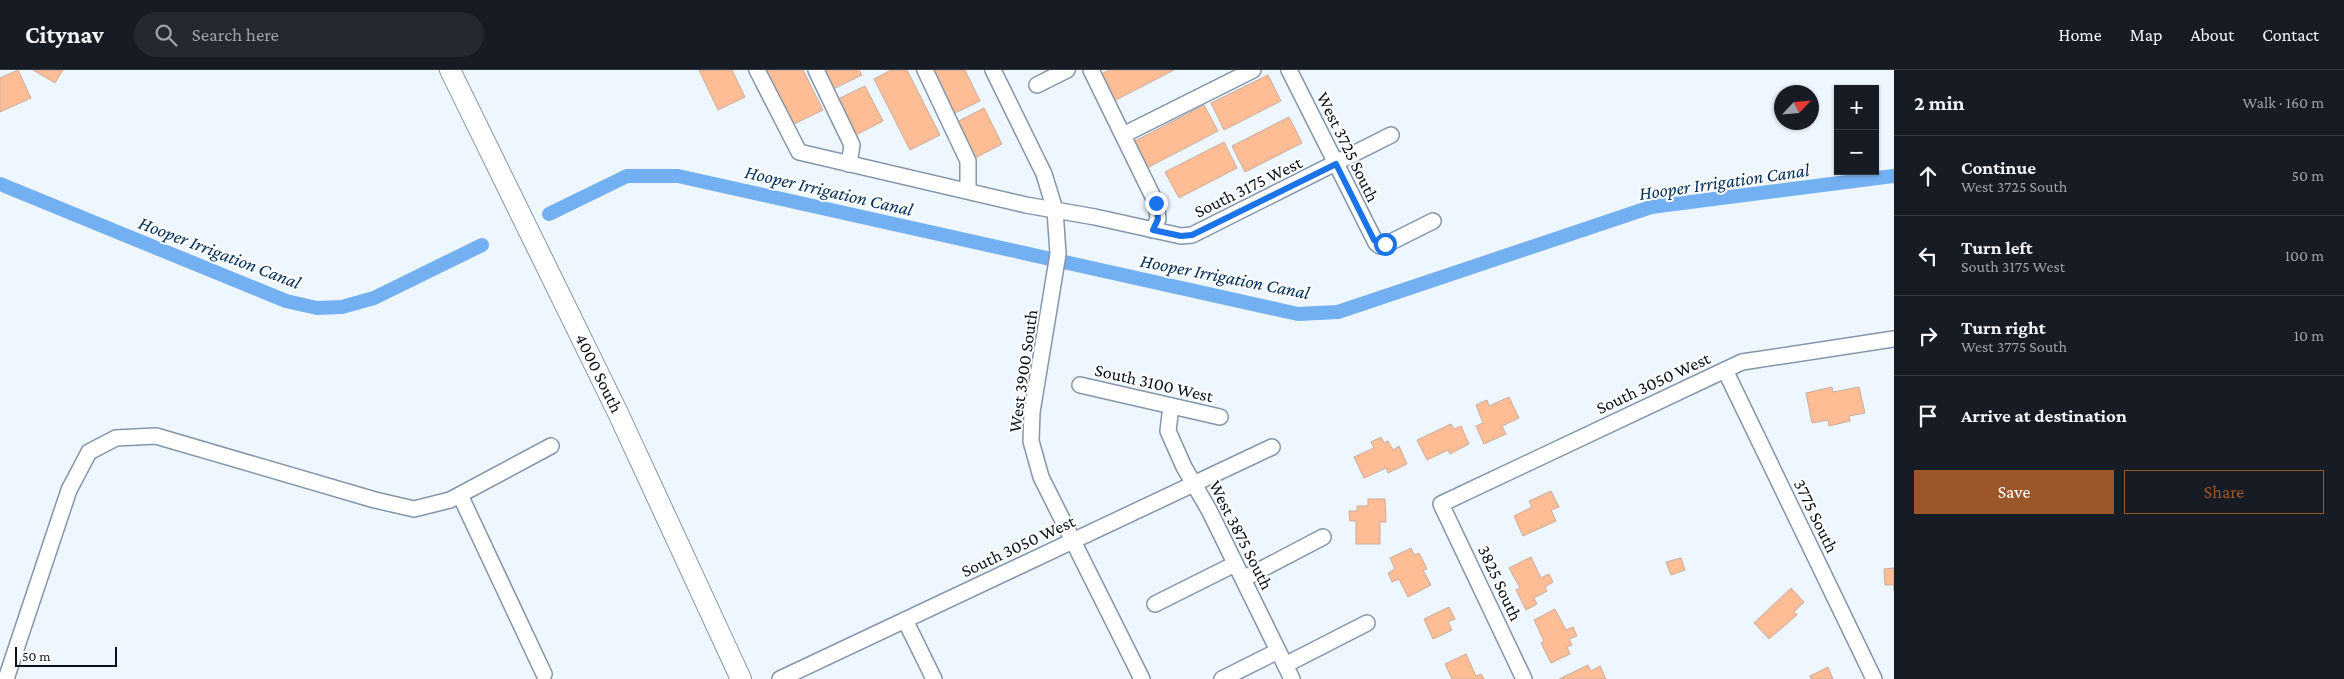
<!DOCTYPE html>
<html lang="en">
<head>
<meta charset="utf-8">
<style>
	:root { --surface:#171b24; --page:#242831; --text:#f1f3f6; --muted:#9ea1a6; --line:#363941; --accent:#9b562a }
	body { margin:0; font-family:"Crimson Pro",serif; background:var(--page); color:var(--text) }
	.controls { position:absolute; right:15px; top:15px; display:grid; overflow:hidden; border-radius:0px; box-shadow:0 1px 4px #0004 }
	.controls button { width:45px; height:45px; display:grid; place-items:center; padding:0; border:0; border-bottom:1px solid var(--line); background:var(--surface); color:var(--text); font:25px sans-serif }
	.compass { position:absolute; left:1774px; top:15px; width:45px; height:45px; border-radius:50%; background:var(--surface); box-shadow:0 1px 4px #0004; rotate:64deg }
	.scale { position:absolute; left:15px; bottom:12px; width:102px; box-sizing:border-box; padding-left:5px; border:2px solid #091017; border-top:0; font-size:14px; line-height:18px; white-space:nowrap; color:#091017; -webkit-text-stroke:4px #fff; paint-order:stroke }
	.stop { position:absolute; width:15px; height:15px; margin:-11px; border:4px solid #1a73e8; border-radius:50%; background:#fff }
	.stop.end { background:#1a73e8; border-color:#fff; box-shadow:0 1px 5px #0008 }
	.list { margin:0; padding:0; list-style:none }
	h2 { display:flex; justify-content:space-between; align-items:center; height:65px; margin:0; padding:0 20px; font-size:21px }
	h2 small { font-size:16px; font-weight:400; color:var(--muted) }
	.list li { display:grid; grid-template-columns:32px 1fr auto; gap:15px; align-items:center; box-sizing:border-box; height:80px; padding:0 20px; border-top:1px solid var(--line) }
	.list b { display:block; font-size:19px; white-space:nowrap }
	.list p { margin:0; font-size:16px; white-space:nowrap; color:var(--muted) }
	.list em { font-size:16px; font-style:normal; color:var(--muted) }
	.actions { display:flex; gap:10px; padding:15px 20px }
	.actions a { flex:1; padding:11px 0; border:1px solid var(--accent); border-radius:0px; text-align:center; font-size:18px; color:var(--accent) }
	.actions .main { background:var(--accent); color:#fff }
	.icon { flex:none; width:28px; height:28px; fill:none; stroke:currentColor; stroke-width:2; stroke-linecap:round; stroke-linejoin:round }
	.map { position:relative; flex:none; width:1894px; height:609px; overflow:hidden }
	header { display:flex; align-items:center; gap:30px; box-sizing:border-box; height:70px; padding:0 25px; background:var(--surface); border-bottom:1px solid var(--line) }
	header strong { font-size:24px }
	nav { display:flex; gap:28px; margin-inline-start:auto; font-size:18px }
	.search { width:350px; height:45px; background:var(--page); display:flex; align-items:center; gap:12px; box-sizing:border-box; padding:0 18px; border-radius:28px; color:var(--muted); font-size:19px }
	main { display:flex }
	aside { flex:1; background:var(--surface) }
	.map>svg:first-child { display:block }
</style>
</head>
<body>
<header>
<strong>Citynav</strong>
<div class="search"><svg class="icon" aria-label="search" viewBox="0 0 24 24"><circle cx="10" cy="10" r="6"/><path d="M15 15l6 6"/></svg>Search here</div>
<nav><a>Home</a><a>Map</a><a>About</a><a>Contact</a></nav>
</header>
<main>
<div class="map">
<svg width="1894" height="609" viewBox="0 0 1894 609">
	<rect width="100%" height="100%" fill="#eef6ff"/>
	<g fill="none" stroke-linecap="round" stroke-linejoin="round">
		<g stroke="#72b0f1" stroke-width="14">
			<polyline points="0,114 286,231 317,238 342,237 374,228 482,175"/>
			<polyline points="549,144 627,106 678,106 1298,244 1338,242 1651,137 1894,106"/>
		</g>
	</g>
	<g fill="#ffbd96" stroke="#c7ad9e">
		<polygon points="18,0 31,28 0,42 0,8"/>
		<polygon points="33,0 63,0 55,13"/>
		<polygon points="699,0 732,0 745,27 718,40"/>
		<polygon points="765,0 803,0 823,40 792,55"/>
		<polygon points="821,0 859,0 862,5 831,20"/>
		<polygon points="891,0 907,0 940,65 910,80 874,9"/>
		<polygon points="929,0 965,0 980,31 951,45"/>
		<polygon points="1109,0 1174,0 1112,32 1099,5"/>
		<polygon points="1268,5 1281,31 1224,60 1211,33"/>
		<polygon points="865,16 883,51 854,66 836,30"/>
		<polygon points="1204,35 1218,61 1147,98 1133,72"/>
		<polygon points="984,38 1002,74 973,89 955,53"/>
		<polygon points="1289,47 1302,73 1245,102 1232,76"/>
		<polygon points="1224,72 1237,98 1179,128 1165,102"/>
		<polygon points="1832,317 1833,322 1859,317 1865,343 1849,346 1850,351 1829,356 1828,350 1812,353 1806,323"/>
		<polygon points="1509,327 1519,348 1502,356 1506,364 1484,374 1476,356 1483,353 1476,335 1487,330 1489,336"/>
		<polygon points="1451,354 1454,359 1461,356 1469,374 1450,384 1448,380 1427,390 1417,370"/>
		<polygon points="1381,367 1384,373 1388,371 1393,380 1399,376 1407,394 1388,403 1386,398 1364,408 1354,387 1374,378 1371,372"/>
		<polygon points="1551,421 1559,437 1551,440 1556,451 1523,466 1514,446 1532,437 1529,431"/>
		<polygon points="1368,429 1385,429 1386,452 1380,452 1380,474 1356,474 1356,451 1350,451 1349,441 1357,441 1357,436 1368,436"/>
		<polygon points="1411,478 1414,485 1419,483 1427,499 1423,500 1431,515 1408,527 1399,509 1392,512 1388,503 1395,499 1390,488"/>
		<polygon points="1531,487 1541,508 1549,504 1553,512 1545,517 1547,521 1534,528 1537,534 1526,540 1516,520 1520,518 1509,498"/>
		<polygon points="1681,488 1685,500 1671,505 1666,492"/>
		<polygon points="1894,498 1894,521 1894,515 1885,515 1884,499"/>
		<polygon points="1791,518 1804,532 1794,542 1797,545 1769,569 1754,553"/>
		<polygon points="1449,537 1455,549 1448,552 1452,560 1433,569 1424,549"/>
		<polygon points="1555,539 1566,560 1573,557 1577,566 1569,569 1572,575 1567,577 1570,584 1551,593 1541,573 1544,571 1534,550"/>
		<polygon points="1466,584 1476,606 1481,604 1484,609 1452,609 1445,594"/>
		<polygon points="1588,595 1591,601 1600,596 1606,609 1559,609"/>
		<polygon points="1828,597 1833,609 1811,609 1810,606"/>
	</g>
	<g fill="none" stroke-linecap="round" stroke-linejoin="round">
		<defs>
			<g id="minor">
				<polyline points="757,0 799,82 1026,135 1095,147 1181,166 1192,165 1391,65"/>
				<polyline points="816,0 852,75 849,94"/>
				<polyline points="925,0 968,91 968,121"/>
				<polyline points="993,0 1044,104 1055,140 1058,184 1032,342 1031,371 1041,407 1142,609"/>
				<polyline points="1091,0 1156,133 1158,149 1153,160"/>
				<polyline points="1289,0 1376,173 1380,176 1385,175 1433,151"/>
				<polyline points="1037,15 1067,0"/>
				<polyline points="1123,65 1253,0"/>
				<polyline points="1725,300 1874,609"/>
				<polyline points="1080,315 1220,347"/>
				<polyline points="1171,336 1168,361 1184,397 1209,440 1292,609"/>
				<polyline points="460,425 544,604"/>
				<polyline points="1243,509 1323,467"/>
				<polyline points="1155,534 1235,494"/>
				<polyline points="905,550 934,609"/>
				<polyline points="1285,595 1367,553"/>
				<polyline points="6,609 69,420 89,382 116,368 156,366 375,430 414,439 450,430 551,376"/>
				<polyline points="780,609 1272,377"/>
				<polyline points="1222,609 1278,581"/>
				<polyline points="1524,609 1441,434 1742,292 1894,269"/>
			</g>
			<polyline id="major" points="450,0 618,343 741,609"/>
		</defs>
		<use href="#minor" stroke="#8496ab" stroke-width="18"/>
		<use href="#major" stroke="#8496ab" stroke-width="22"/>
		<use href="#minor" stroke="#fff" stroke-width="15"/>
		<use href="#major" stroke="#fff" stroke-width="20"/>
	</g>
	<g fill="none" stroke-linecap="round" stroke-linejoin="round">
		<polyline stroke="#1a73e8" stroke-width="6" points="1156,133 1158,149 1153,160 1181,166 1192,165 1336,94 1374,170 1380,176 1385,174"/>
	</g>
	<g text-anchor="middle" stroke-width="4" stroke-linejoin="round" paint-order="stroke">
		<g font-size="18" fill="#091017" stroke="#fff">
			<text transform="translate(1348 77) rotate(64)" y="6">West 3725 South</text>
			<text transform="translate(1248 117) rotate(-26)" y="6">South 3175 West</text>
			<text transform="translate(1023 301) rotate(-82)" y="6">West 3900 South</text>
			<text transform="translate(599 303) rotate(64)" y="6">4000 South</text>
			<text transform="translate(1154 313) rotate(13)" y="6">South 3100 West</text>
			<text transform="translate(1653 313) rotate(-25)" y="6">South 3050 West</text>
			<text transform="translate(1816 446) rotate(64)" y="6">3775 South</text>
			<text transform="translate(1241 465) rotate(63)" y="6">West 3875 South</text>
			<text transform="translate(1018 476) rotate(-25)" y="6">South 3050 West</text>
			<text transform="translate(1500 513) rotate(65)" y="6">3825 South</text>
		</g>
		<g font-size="19" font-style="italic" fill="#002d56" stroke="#fff">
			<text transform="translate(1724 111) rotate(-8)" y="7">Hooper Irrigation Canal</text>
			<text transform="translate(829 120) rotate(13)" y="7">Hooper Irrigation Canal</text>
			<text transform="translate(220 182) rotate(21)" y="7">Hooper Irrigation Canal</text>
			<text transform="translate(1225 206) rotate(11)" y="7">Hooper Irrigation Canal</text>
		</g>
	</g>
</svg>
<div class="controls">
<button>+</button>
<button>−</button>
</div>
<svg class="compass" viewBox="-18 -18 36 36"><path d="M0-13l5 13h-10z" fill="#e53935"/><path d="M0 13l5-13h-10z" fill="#9ea1a6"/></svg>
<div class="scale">50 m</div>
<div class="stop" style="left:1385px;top:174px"></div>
<div class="stop end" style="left:1156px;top:133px"></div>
</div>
<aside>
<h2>2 min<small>Walk · 160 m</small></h2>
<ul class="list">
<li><svg class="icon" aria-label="ahead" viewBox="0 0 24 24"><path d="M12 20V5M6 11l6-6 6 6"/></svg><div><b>Continue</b><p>West 3725 South</p></div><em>50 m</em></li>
<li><svg class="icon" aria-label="left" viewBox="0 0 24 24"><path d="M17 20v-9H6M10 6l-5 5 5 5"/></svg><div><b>Turn left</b><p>South 3175 West</p></div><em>100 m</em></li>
<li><svg class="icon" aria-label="right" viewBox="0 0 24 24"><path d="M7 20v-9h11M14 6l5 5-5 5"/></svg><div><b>Turn right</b><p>West 3775 South</p></div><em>10 m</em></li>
<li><svg class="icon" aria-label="arrive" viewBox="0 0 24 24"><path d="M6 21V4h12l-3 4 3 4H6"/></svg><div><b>Arrive at destination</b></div></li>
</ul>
<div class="actions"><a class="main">Save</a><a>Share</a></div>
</aside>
</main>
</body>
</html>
